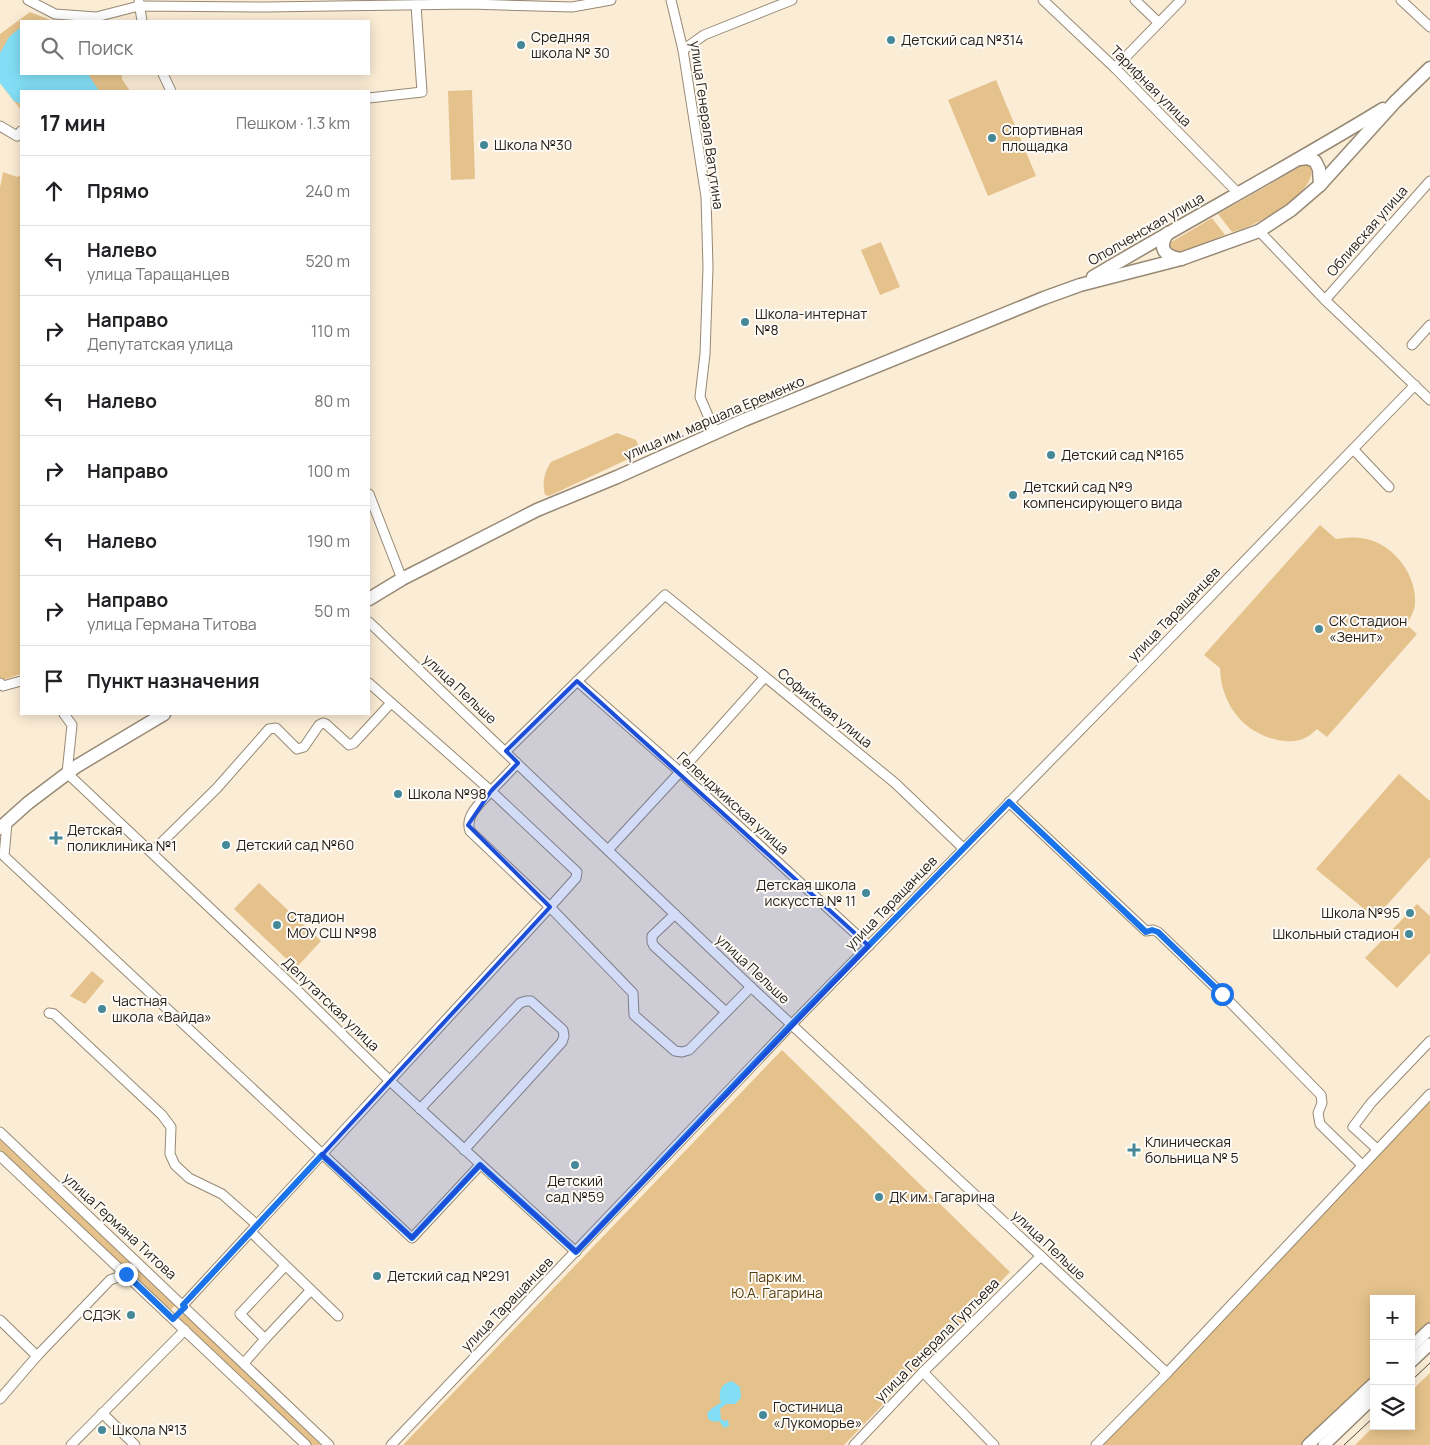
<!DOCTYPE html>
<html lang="ru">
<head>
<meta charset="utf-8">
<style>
	:root { --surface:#fff; --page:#f6f6f6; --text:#202124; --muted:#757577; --line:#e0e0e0 }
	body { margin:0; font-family:Manrope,sans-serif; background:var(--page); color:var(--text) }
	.controls { position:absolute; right:15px; bottom:15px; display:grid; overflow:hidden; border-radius:0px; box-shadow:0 2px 12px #0003 }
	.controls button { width:45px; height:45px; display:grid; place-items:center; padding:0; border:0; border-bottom:1px solid var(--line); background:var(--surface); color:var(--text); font:25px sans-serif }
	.stop { position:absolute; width:15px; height:15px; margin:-11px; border:4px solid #1a73e8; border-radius:50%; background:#fff }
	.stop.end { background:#1a73e8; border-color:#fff; box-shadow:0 1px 5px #0008 }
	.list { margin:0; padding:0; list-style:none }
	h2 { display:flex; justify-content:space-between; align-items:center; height:65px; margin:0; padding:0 20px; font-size:21px }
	h2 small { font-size:16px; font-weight:400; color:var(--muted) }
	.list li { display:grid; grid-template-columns:32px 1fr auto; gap:15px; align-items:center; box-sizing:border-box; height:70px; padding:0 20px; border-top:1px solid var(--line) }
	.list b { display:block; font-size:19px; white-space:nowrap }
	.list p { margin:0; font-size:16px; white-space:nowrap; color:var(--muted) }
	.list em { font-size:16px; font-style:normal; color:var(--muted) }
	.icon { flex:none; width:28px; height:28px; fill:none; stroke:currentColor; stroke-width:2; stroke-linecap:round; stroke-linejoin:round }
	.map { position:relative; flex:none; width:1430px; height:1445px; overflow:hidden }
	.search { position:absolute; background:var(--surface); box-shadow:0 2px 12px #0003; left:20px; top:20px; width:350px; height:55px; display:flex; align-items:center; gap:12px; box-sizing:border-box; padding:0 18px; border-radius:0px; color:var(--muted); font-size:19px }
	.panel { position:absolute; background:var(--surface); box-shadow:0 2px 12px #0003; left:20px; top:90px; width:350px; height:625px; border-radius:0px }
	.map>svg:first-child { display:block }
</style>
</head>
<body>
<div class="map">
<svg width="1430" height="1445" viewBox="0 0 1430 1445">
	<rect width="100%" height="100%" fill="#fbecd5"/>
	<g fill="#e5c28b">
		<polygon points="30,12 53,21 21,21 21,74 122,74 122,79 130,91 21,91 21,110 0,83 0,34"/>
		<polygon points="996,80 1036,176 988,196 948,100"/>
		<polygon points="472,90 475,179 451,180 448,91"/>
		<path d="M 1308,165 C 1326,183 1268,218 1254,224 C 1247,228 1239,230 1232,232 L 1218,214 L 1302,166 Z"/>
		<polygon points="3,172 17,177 21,175 21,674 0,681 0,188"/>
		<polygon points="1212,218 1225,235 1177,254 1169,251 1168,244"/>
		<polygon points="881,242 900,287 880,295 861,250"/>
		<path d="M 617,433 L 636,440 L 639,447 L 639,454 L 549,496 L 545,495 C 542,483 544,473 551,462 Z"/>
		<path d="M 1320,525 L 1336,539 C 1344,538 1352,537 1360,538 C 1390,540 1417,573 1415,603 C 1415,610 1410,618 1407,625 L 1417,634 L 1327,737 L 1317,729 C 1305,741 1295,743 1278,740 C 1243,733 1221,704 1220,668 L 1204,655 Z"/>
		<polygon points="1399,774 1430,801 1430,857 1375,918 1316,869"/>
		<polygon points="259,883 321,941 296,968 234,909"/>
		<polygon points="1417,904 1430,916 1430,953 1397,988 1365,958"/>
		<polygon points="92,971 104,981 85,1004 70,996"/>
		<polygon points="782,1050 1010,1272 844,1445 403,1445"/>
		<polygon points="1430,1099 1430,1322 1411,1340 1411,1299 1374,1299 1374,1376 1301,1445 1100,1445"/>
		<polygon points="0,1139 176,1305 169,1311 0,1152"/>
		<polygon points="184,1313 321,1445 310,1445 178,1319"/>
		<polygon points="1430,1373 1430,1445 1355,1445 1374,1426 1411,1426 1411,1391"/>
	</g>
	<g fill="#83def5">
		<polygon points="21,27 21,74 88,74 99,91 21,91 21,104 14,101 0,83 0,53 9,37"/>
		<path d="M 732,1381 L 740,1387 L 741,1398 L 735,1404 L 726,1404 L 720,1409 L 721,1419 L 724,1421 L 728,1420 L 729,1426 L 724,1428 L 719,1421 L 715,1422 L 709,1420 L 707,1414 C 710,1408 717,1406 721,1402 C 718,1392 720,1384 732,1381 Z"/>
	</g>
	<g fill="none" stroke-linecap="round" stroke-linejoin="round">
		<defs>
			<g id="minor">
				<polyline points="28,0 55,14 96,17 139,6 267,7 469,4 572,7 611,0"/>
				<polyline points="671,0 683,50 706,197 708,267 705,354 700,397 715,432"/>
				<polyline points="1043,0 1115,68 1238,193"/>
				<polyline points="1135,0 1159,23"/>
				<polyline points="1401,0 1430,27"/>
				<polyline points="139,2 142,21"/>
				<polyline points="683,50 704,35 792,0"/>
				<polyline points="1115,68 1181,0"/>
				<polyline points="163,74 171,91"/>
				<polyline points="369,98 422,92 416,5"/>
				<polyline points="0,126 17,136 21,131"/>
				<polyline points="1259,231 1325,300 1430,400"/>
				<polyline points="1325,300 1430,181"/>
				<polyline points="1412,345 1430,325"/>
				<polyline points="1353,449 1389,487"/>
				<polyline points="369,494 402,579"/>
				<polyline points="369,622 751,987 1167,1373"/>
				<polyline points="577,681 680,772 869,946"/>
				<polyline points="0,683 3,686 21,681"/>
				<polyline points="369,683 491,791 515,766 516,762"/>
				<polyline points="64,714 72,725 67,773 299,992 390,1081 576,1252"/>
				<polyline points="506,751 665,595 895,783 963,848"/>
				<path d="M 491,791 L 577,872 L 576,878 L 550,907 L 470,831 C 464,815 482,802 491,791 Z"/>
				<polyline points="1009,802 1146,931 1153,930 1158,932 1222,994 1321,1095 1322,1103 1318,1113 1320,1124 1362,1165"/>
				<polyline points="7,823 4,856 412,1238 480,1165"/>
				<polyline points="608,850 680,772 765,677"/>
				<polyline points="152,852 217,788 269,729 276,728 297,749 304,747 319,725 323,723 326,724 349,745 354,743 391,703"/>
				<polyline points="675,914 652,936 652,942 654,946 726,1012"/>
				<polyline points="49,1013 54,1014 162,1115 171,1127 170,1154 175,1165 189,1178 222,1194 257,1225"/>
				<polyline points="420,1109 520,1003 526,1001 531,1001 563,1030 564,1036 562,1042 464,1150"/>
				<polyline points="0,1132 329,1445"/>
				<polyline points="1377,1149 1353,1127 1371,1103 1430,1041"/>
				<polyline points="0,1156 306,1445"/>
				<polyline points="251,1232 338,1316"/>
				<polyline points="285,1266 240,1314 265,1339 311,1290"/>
				<polyline points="183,1305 550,907 633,993 634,1015 675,1051 682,1052 689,1050 751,987"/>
				<polyline points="0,1320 37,1356"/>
				<polyline points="244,1363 265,1339"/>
				<polyline points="923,1372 994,1445"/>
				<polyline points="0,1399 37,1356 110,1280 126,1274"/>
				<polyline points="102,1413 135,1445"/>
				<polyline points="71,1445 185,1330"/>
				<polyline points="391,1445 792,1024 1144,665 1415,385"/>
				<polyline points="854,1445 923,1372 1041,1256"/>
				<polyline points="1096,1445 1167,1373 1430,1094"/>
			</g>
			<g id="major">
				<polyline points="1411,1347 1430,1329"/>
				<polyline points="1411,1362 1430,1344"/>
				<polyline points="1308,1445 1374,1383"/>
				<polyline points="1324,1445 1374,1397"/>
			</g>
			<g id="highway">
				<polyline points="1300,159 1307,158 1315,161 1319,169 1320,185"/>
				<path d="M 1168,233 C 1157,248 1165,257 1181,259"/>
				<path d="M 1093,277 C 1189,220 1288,167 1383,109"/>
				<polyline points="369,599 402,579 537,510 617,477 744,420 1044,298 1080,285 1181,259 1259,231 1291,210 1320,185 1395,102 1430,68"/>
				<polyline points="0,828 28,803 77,766 164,714"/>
			</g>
		</defs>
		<use href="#minor" stroke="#978974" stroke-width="11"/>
		<use href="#major" stroke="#978974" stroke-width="14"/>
		<use href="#highway" stroke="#978974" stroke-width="15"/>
		<use href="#minor" stroke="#fff" stroke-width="9"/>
		<use href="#major" stroke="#fff" stroke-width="11"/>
		<use href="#highway" stroke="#fff" stroke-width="12"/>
		<g stroke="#4c453a" stroke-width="1">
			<polyline points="1411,1381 1430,1363"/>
			<polyline points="1344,1445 1374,1417"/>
		</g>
	</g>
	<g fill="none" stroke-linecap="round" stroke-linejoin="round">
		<polyline stroke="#1a73e8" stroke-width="6" points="126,1274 173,1319 185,1307 183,1305 322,1155 412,1238 480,1165 576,1252 792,1024 1009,802 1146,932 1152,930 1158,932 1222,994"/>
	</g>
	<path fill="#1d4ed8" fill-opacity="0.2" stroke="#1d4ed8" stroke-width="4" stroke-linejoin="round" d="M 577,681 L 869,946 L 576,1252 L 480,1165 L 412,1238 L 322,1155 L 550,907 L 468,825 L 491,791 L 518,763 L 506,751 Z"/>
	<g fill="#458898" stroke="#fefbf6" stroke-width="2">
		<circle cx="891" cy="40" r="5"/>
		<circle cx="521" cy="45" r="5"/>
		<circle cx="992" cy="138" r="5"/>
		<circle cx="484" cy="145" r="5"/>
		<circle cx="745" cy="322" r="5"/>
		<circle cx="1051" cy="455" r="5"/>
		<circle cx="1013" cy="495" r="5"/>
		<circle cx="1319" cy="629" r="5"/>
		<circle cx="398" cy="794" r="5"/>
		<path d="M53.5 830.5h5v5h5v5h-5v5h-5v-5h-5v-5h5z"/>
		<circle cx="226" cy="845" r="5"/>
		<circle cx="866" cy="893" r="5"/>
		<circle cx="1410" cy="913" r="5"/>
		<circle cx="277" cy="925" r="5"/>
		<circle cx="1409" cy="934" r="5"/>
		<circle cx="102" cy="1009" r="5"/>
		<path d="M1131.5 1142.5h5v5h5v5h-5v5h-5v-5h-5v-5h5z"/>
		<circle cx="575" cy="1165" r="5"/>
		<circle cx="879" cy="1197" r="5"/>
		<circle cx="377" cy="1276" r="5"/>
		<circle cx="131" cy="1315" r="5"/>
		<circle cx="763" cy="1415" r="5"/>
		<circle cx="102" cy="1430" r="5"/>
	</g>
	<g text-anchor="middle" stroke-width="4" stroke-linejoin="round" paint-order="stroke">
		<g font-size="14" fill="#272119" stroke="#fefbf6" text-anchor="start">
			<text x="531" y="42">Средняя<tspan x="531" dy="16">школа № 30</tspan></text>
			<text x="901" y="45">Детский сад №314</text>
			<text x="1002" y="135">Спортивная<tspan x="1002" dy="16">площадка</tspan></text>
			<text x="494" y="150">Школа №30</text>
			<text x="755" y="319">Школа-интернат<tspan x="755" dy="16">№8</tspan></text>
			<text x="1061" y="460">Детский сад №165</text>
			<text x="1023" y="492">Детский сад №9<tspan x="1023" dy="16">компенсирующего вида</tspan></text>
			<text x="1329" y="626">СК Стадион<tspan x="1329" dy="16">«Зенит»</tspan></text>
			<text x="408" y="799">Школа №98</text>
			<text x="67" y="835">Детская<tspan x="67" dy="16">поликлиника №1</tspan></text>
			<text x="236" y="850">Детский сад №60</text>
			<text x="856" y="890" text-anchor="end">Детская школа<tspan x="856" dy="16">искусств № 11</tspan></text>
			<text x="1400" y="918" text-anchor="end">Школа №95</text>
			<text x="287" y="922">Стадион<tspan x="287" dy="16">МОУ СШ №98</tspan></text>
			<text x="1399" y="939" text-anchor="end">Школьный стадион</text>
			<text x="112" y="1006">Частная<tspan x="112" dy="16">школа «Вайда»</tspan></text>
			<text x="1145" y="1147">Клиническая<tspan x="1145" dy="16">больница № 5</tspan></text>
			<text x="575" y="1186" text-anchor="middle">Детский<tspan x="575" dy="16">сад №59</tspan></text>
			<text x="889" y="1202">ДК им. Гагарина</text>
			<text x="387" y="1281">Детский сад №291</text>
			<text x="121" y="1320" text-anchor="end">СДЭК</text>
			<text x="773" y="1412">Гостиница<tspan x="773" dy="16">«Лукоморье»</tspan></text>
			<text x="112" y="1435">Школа №13</text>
		</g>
		<g font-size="14" fill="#272119" stroke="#fefbf6">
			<text transform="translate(1151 86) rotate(45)" y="5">Тарифная улица</text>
			<text transform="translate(707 125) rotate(82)" y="5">улица Генерала Ватутина</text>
			<text transform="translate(1146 229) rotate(-30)" y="5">Ополченская улица</text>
			<text transform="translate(1367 231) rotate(-49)" y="5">Обливская улица</text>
			<text transform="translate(714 418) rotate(-23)" y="5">улица им. маршала Еременко</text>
			<text transform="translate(1174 614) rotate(-46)" y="5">улица Таращанцев</text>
			<text transform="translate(460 689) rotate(43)" y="5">улица Пельше</text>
			<text transform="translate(825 708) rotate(39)" y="5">Софийская улица</text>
			<text transform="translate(733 803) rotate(42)" y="5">Геленджикская улица</text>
			<text transform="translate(891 903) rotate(-46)" y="5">улица Таращанцев</text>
			<text transform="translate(753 969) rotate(43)" y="5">улица Пельше</text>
			<text transform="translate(331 1004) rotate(44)" y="5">Депутатская улица</text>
			<text transform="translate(120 1226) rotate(43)" y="5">улица Германа Титова</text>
			<text transform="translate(1049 1245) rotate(43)" y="5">улица Пельше</text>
			<text transform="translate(507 1304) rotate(-46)" y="5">улица Таращанцев</text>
			<text transform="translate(937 1340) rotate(-45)" y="5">улица Генерала Гуртьева</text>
		</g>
		<g font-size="14" fill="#573d09" stroke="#fefbf6">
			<text x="777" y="1282">Парк им.<tspan x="777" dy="16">Ю.А. Гагарина</tspan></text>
		</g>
	</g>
</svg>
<div class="controls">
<button>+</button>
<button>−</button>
<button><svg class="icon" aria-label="layers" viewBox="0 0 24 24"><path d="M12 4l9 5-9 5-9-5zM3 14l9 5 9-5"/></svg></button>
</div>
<div class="stop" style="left:1222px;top:994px"></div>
<div class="stop end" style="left:126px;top:1274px"></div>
<div class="search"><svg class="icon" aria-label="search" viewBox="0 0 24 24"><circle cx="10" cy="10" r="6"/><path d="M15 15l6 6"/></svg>Поиск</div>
<section class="panel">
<h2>17 мин<small>Пешком · 1.3 km</small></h2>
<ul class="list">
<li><svg class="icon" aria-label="ahead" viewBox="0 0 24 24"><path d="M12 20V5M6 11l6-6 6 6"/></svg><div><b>Прямо</b></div><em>240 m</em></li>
<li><svg class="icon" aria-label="left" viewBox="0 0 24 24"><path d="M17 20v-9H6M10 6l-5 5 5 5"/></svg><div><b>Налево</b><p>улица Таращанцев</p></div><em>520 m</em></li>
<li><svg class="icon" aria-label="right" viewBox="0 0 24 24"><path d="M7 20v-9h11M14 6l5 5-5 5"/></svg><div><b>Направо</b><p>Депутатская улица</p></div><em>110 m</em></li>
<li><svg class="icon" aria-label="left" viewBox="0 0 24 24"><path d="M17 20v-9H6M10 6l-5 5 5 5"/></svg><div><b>Налево</b></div><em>80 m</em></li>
<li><svg class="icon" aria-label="right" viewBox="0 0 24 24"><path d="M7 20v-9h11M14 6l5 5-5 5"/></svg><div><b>Направо</b></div><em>100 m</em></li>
<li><svg class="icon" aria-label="left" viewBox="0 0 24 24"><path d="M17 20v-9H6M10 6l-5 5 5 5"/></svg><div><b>Налево</b></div><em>190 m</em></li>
<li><svg class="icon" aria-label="right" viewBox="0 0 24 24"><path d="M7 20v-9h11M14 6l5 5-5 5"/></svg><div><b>Направо</b><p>улица Германа Титова</p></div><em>50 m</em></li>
<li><svg class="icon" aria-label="arrive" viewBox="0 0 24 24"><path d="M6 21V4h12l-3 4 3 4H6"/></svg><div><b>Пункт назначения</b></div></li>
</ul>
</section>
</div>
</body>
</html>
